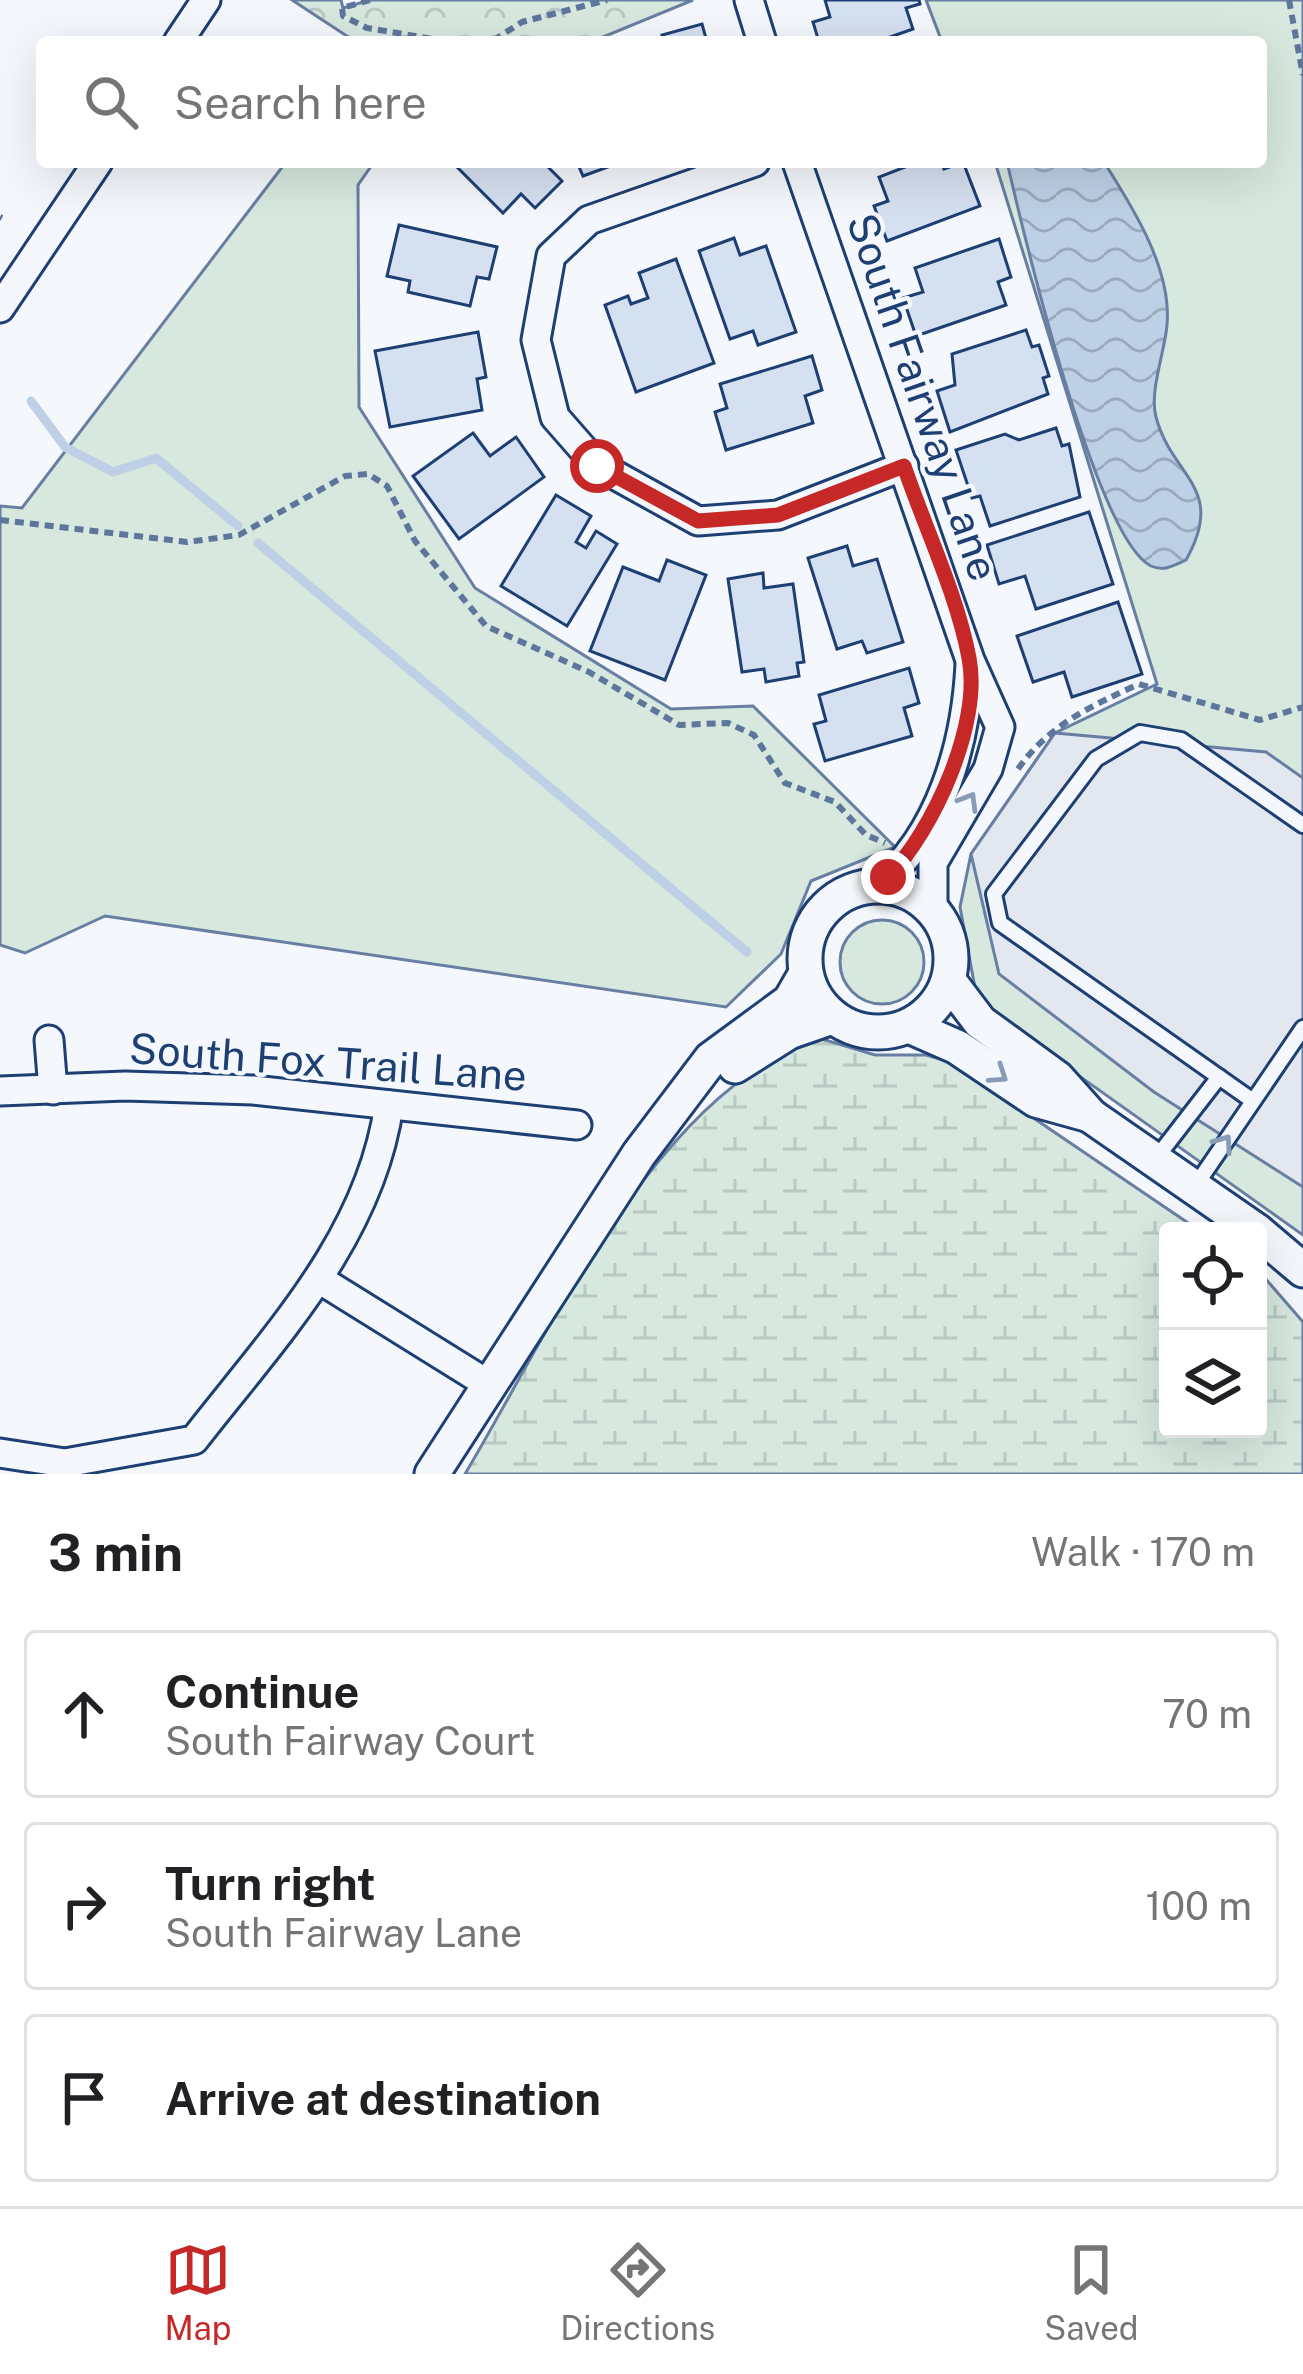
<!DOCTYPE html>
<html lang="en">
<head>
<meta charset="utf-8">
<style>
	:root { --surface:#fff; --page:#f6f6f6; --text:#202124; --muted:#757577; --line:#e0e0e0; --accent:#c62828 }
	body { margin:0; font-family:"Public Sans",sans-serif; background:var(--page); color:var(--text) }
	.controls { position:absolute; right:36px; bottom:36px; display:grid; overflow:hidden; border-radius:12px; box-shadow:0 12px 48px #0002 }
	.controls button { width:108px; height:108px; display:grid; place-items:center; padding:0; border:0; border-bottom:3px solid var(--line); background:var(--surface); color:var(--text); font:60px sans-serif }
	.stop { position:absolute; width:36px; height:36px; margin:-27px; border:9px solid #c62828; border-radius:50%; background:#fff }
	.stop.end { background:#c62828; border-color:#fff; box-shadow:0 3px 12px #0008 }
	.list { margin:0; padding:0; list-style:none }
	h2 { display:flex; justify-content:space-between; align-items:center; height:156px; margin:0; padding:0 48px; font-size:51px }
	h2 small { font-size:39px; font-weight:400; color:var(--muted) }
	.list li { display:grid; grid-template-columns:78px 1fr auto; gap:36px; align-items:center; box-sizing:border-box; height:168px; margin:0 24px 24px; padding:0 24px; border:3px solid var(--line); border-radius:12px }
	.list b { display:block; font-size:45px; white-space:nowrap }
	.list p { margin:0; font-size:39px; white-space:nowrap; color:var(--muted) }
	.list em { font-size:39px; font-style:normal; color:var(--muted) }
	.icon { flex:none; width:66px; height:66px; fill:none; stroke:currentColor; stroke-width:2; stroke-linecap:round; stroke-linejoin:round }
	.map { position:relative; flex:none; width:1303px; height:1474px; overflow:hidden }
	.search { position:absolute; background:var(--surface); box-shadow:0 12px 48px #0002; left:36px; right:36px; top:36px; height:132px; display:flex; align-items:center; gap:30px; box-sizing:border-box; padding:0 42px; border-radius:12px; color:var(--muted); font-size:45px }
	.sheet { height:732px; background:var(--surface) }
	nav { display:flex; justify-content:space-around; align-items:center; box-sizing:border-box; height:168px; border-top:3px solid var(--line); background:var(--surface); font-size:33px; color:var(--muted) }
	nav a { display:grid; justify-items:center; gap:6px }
	nav .on { color:var(--accent) }
	.map>svg:first-child { display:block }
</style>
</head>
<body>
<div class="map">
<svg width="1303" height="1474" viewBox="0 0 1303 1474">
	<defs>
		<pattern id="wetland-marsh" width="20" height="14" patternUnits="userSpaceOnUse" patternTransform="scale(3)"><rect width="20" height="14" fill="#d7e8df"/><path d="M1 5h8M5 5V1M11 12h8M15 12V8" fill="none" stroke="#b8c8c3"/></pattern>
		<pattern id="park-crowns" width="20" height="18" patternUnits="userSpaceOnUse" patternTransform="scale(3)"><rect width="20" height="18" fill="#d7e8df"/><path d="M2 6a3 3 0 1 1 6 0M12 15a3 3 0 1 1 6 0" fill="none" stroke="#b8c8c3"/></pattern>
		<pattern id="water-waves" width="16" height="10" patternUnits="userSpaceOnUse" patternTransform="scale(3)"><rect width="16" height="10" fill="#bed0e5"/><path d="M0 5q4-4 8 0t8 0" fill="none" stroke="#9aaabe"/></pattern>
	</defs>
	<rect width="100%" height="100%" fill="#f4f7fb"/>
	<g fill="#d7e8df" stroke="#687fa3" stroke-width="3">
		<polygon points="926,0 1303,0 1303,1235 978,1004 960,907 971,854 1055,733 1157,684 995,162 1261,162 1261,42 942,42"/>
		<polygon points="286,162 374,162 358,185 359,407 475,588 671,709 753,706 895,847 811,881 781,954 726,1007 105,916 25,953 0,945 0,506 22,508"/>
		<circle cx="882" cy="962" r="42"/>
	</g>
	<path fill="url(#wetland-marsh)" stroke="#687fa3" stroke-width="3" d="M 822,1039 L 875,1055 L 926,1055 L 951,1062 L 1200,1231 L 1168,1231 L 1168,1429 L 1258,1429 L 1258,1270 L 1303,1322 L 1303,1474 L 465,1474 C 546,1339 661,1082 822,1039 Z"/>
	<polygon fill="url(#park-crowns)" stroke="#687fa3" stroke-width="3" points="292,0 341,0 343,8 370,0 693,0 591,42 356,42"/>
	<polygon fill="#e3e8f0" stroke="#687fa3" stroke-width="3" points="1055,733 1266,752 1303,778 1303,1187 1154,1092 999,974 971,854"/>
	<path fill="url(#water-waves)" stroke="#687fa3" stroke-width="3" d="M 1007,162 L 1104,162 C 1133,208 1172,269 1167,325 C 1165,351 1149,392 1156,417 C 1172,478 1227,487 1186,560 C 1175,565 1164,572 1151,566 C 1096,539 1023,231 1007,162 Z"/>
	<g fill="none" stroke-linecap="round" stroke-linejoin="round">
		<g stroke="#bed0e5" stroke-width="9">
			<polyline points="31,401 65,447 113,472 156,458 238,526"/>
			<polyline points="258,543 747,952"/>
		</g>
	</g>
	<g fill="#d5e0f0" stroke="#1d3f73" stroke-width="3">
		<polygon points="825,0 919,0 920,4 906,8 913,29 876,42 819,42 813,22 830,17"/>
		<polygon points="702,24 707,42 664,42 662,35"/>
		<polygon points="452,162 543,162 562,181 535,208 521,194 503,213"/>
		<polygon points="577,162 619,162 619,163 583,176"/>
		<polygon points="918,162 941,162 944,169 963,162 980,206 887,241 874,206 888,201 879,177"/>
		<polygon points="399,225 497,247 489,279 477,277 470,306 408,292 410,281 387,276"/>
		<polygon points="734,238 740,255 766,246 796,332 758,345 753,331 730,339 699,251"/>
		<polygon points="999,239 1011,277 998,282 1006,305 916,336 903,298 923,292 915,268"/>
		<polygon points="676,259 714,363 636,392 605,305 628,296 631,304 648,298 639,273"/>
		<polygon points="1026,330 1032,347 1039,345 1049,376 1043,378 1048,394 950,432 937,391 955,385 952,354"/>
		<polygon points="478,332 486,377 477,379 482,410 390,427 375,351"/>
		<polygon points="812,356 822,390 805,396 813,423 726,450 715,412 727,408 720,384"/>
		<polygon points="1056,428 1062,446 1069,444 1080,497 990,526 980,496 972,498 956,450 1005,434 1019,440"/>
		<polygon points="473,433 490,456 516,437 544,477 459,539 413,476"/>
		<polygon points="556,495 591,516 576,542 586,548 596,531 617,544 567,626 501,586"/>
		<polygon points="1089,512 1113,584 1036,609 1025,576 999,584 987,545"/>
		<polygon points="847,546 853,566 877,559 903,642 867,653 862,641 837,649 808,558"/>
		<polygon points="667,560 706,575 665,680 590,651 623,567 659,581"/>
		<polygon points="763,573 764,588 793,584 804,662 797,663 799,676 766,682 764,669 742,672 728,579"/>
		<polygon points="1118,602 1142,674 1072,697 1064,672 1033,682 1017,636"/>
		<polygon points="909,668 919,703 904,708 912,736 825,761 814,724 826,721 819,695"/>
	</g>
	<g fill="none" stroke-linecap="round" stroke-linejoin="round">
		<defs>
			<g id="service">
				<polyline points="1253,1101 1000,923 994,894 1096,759 1140,733 1181,740 1303,825"/>
				<polyline points="1157,1157 1219,1077"/>
				<polyline points="1196,1185 1303,1028"/>
			</g>
			<g id="minor">
				<polyline points="749,0 762,42"/>
				<polyline points="178,42 206,0"/>
				<polyline points="755,162 589,220 551,256 536,340 555,417 597,465 698,521 778,515 904,466"/>
				<polyline points="797,162 970,660 1000,727 988,769 933,863 933,908"/>
				<polyline points="0,308 98,162"/>
				<path d="M 877,886 C 941,835 966,743 970,664"/>
				<polyline points="49,1040 53,1090"/>
				<polyline points="0,1091 125,1086 253,1090 577,1125"/>
				<polyline points="319,1279 491,1386"/>
				<path d="M 0,1453 L 65,1463 L 194,1440 C 274,1337 370,1238 389,1105"/>
			</g>
			<g id="tertiary">
				<circle cx="878" cy="959" r="73"/>
				<polyline points="949,981 980,1022 1057,1078 1091,1116 1257,1231"/>
				<polyline points="909,1026 957,1047 1036,1100 1090,1115"/>
				<polyline points="735,1066 789,1032 832,1017"/>
				<polyline points="1258,1232 1303,1270"/>
				<polyline points="432,1474 639,1154 711,1059 790,1001 805,975"/>
			</g>
		</defs>
		<use href="#service" stroke="#1d3f73" stroke-width="20"/>
		<use href="#minor" stroke="#1d3f73" stroke-width="33"/>
		<use href="#tertiary" stroke="#1d3f73" stroke-width="39"/>
		<g stroke="#5e769c" stroke-width="6" stroke-dasharray="9 6" stroke-linecap="butt">
			<polyline points="370,0 342,8 343,16 367,28 451,42"/>
			<polyline points="1289,0 1303,75"/>
			<polyline points="478,42 497,38 522,22 607,0"/>
			<polyline points="0,217 2,218"/>
			<polyline points="0,520 187,542 239,535 345,476 368,474 387,486 415,541 486,626 589,672 679,725 728,723 754,735 785,783 835,802 866,835 885,843"/>
			<path d="M 1018,769 C 1049,725 1091,706 1139,684 L 1260,720 L 1303,707"/>
		</g>
		<use href="#service" stroke="#f4f7fb" stroke-width="14"/>
		<use href="#minor" stroke="#f4f7fb" stroke-width="27"/>
		<use href="#tertiary" stroke="#f4f7fb" stroke-width="33"/>
	</g>
	<defs><path id="oneway-chevron" d="M-2-3.5L2.5 0L-2 3.5" fill="none" stroke-width="1.6" stroke-linecap="round" stroke-linejoin="round" transform="scale(3)"/></defs>
	<g stroke="#889bb7">
		<use href="#oneway-chevron" transform="translate(969 801) rotate(-59)"/>
		<use href="#oneway-chevron" transform="translate(999 1075) rotate(34)"/>
		<use href="#oneway-chevron" transform="translate(1224 1143) rotate(-55)"/>
	</g>
	<g fill="none" stroke-linecap="round" stroke-linejoin="round">
		<path stroke="#c62828" stroke-width="15" d="M 597,466 L 698,521 L 778,515 L 904,466 C 925,528 957,594 969,658 C 982,724 933,831 888,877"/>
	</g>
	<g text-anchor="middle" stroke-width="9" stroke-linejoin="round" paint-order="stroke">
		<g font-size="42" fill="#1d3f73" stroke="#f4f7fb">
			<text transform="translate(923 397) rotate(71)" y="15">South Fairway Lane</text>
			<text transform="translate(328 1062) rotate(4)" y="15">South Fox Trail Lane</text>
		</g>
	</g>
</svg>
<div class="controls">
<button><svg class="icon" aria-label="locate" viewBox="0 0 24 24"><circle cx="12" cy="12" r="6"/><path d="M12 2v4M12 18v4M2 12h4M18 12h4"/></svg></button>
<button><svg class="icon" aria-label="layers" viewBox="0 0 24 24"><path d="M12 4l9 5-9 5-9-5zM3 14l9 5 9-5"/></svg></button>
</div>
<div class="stop" style="left:597px;top:466px"></div>
<div class="stop end" style="left:888px;top:877px"></div>
<div class="search"><svg class="icon" aria-label="search" viewBox="0 0 24 24"><circle cx="10" cy="10" r="6"/><path d="M15 15l6 6"/></svg>Search here</div>
</div>
<section class="sheet">
<h2>3 min<small>Walk · 170 m</small></h2>
<ul class="list">
<li><svg class="icon" aria-label="ahead" viewBox="0 0 24 24"><path d="M12 20V5M6 11l6-6 6 6"/></svg><div><b>Continue</b><p>South Fairway Court</p></div><em>70 m</em></li>
<li><svg class="icon" aria-label="right" viewBox="0 0 24 24"><path d="M7 20v-9h11M14 6l5 5-5 5"/></svg><div><b>Turn right</b><p>South Fairway Lane</p></div><em>100 m</em></li>
<li><svg class="icon" aria-label="arrive" viewBox="0 0 24 24"><path d="M6 21V4h12l-3 4 3 4H6"/></svg><div><b>Arrive at destination</b></div></li>
</ul>
</section>
<nav>
<a class="on"><svg class="icon" aria-label="map" viewBox="0 0 24 24"><path d="M3 6l6-2 6 2 6-2v14l-6 2-6-2-6 2zM9 4v14M15 6v14"/></svg>Map</a>
<a><svg class="icon" aria-label="directions" viewBox="0 0 24 24"><path d="M12 3l9 9-9 9-9-9zM9 14v-3h6M13 9l2 2-2 2"/></svg>Directions</a>
<a><svg class="icon" aria-label="saved" viewBox="0 0 24 24"><path d="M7 4h10v16l-5-4-5 4z"/></svg>Saved</a>
</nav>
</body>
</html>
